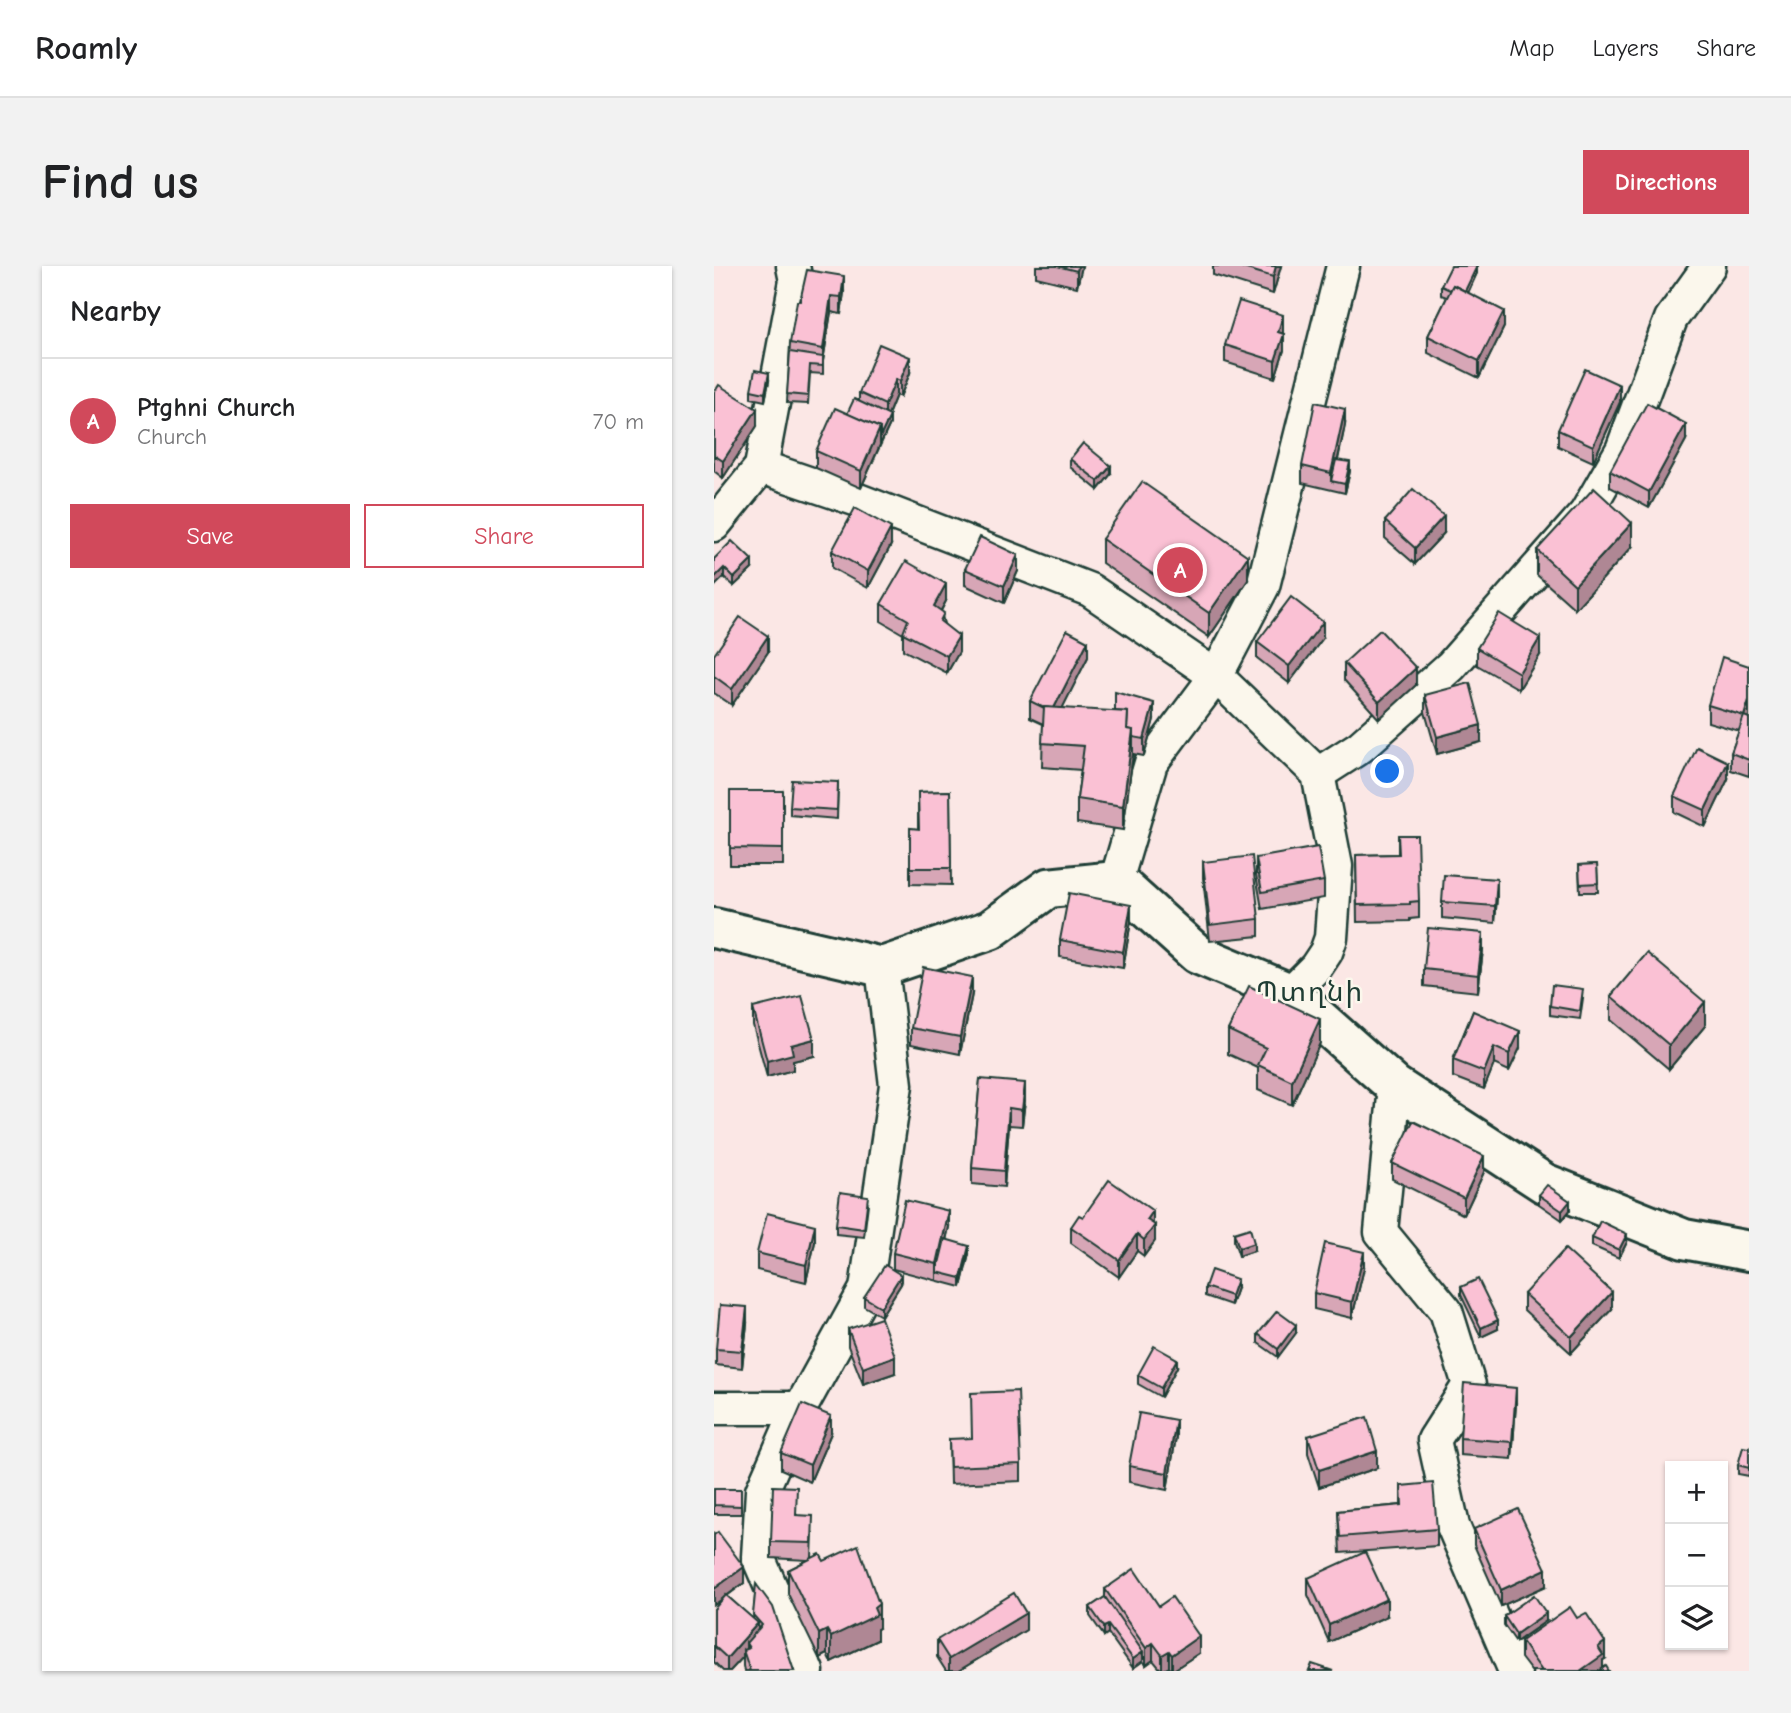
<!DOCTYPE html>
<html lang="en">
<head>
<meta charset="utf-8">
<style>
	:root { --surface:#fff; --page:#f2f2f2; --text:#202124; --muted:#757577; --line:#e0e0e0; --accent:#d1495b }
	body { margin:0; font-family:"Comic Neue","Noto Sans Armenian",sans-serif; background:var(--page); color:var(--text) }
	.controls { position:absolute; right:21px; bottom:21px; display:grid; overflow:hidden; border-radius:0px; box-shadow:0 2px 5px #0004 }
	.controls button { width:63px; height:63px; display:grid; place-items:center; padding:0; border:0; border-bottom:2px solid var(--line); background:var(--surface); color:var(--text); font:35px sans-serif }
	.you { position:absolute; left:674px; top:506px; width:24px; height:24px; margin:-18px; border:5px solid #fff; border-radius:50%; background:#1a73e8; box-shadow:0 0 0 10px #1a73e833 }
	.badge { display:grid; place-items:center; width:46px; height:46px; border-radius:50%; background:var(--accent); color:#fff; font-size:23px; font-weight:700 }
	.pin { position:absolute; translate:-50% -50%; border:4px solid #fff; box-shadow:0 2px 7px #0006 }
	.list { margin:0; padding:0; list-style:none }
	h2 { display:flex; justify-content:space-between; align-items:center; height:91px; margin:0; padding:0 28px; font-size:30px }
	h2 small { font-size:23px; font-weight:400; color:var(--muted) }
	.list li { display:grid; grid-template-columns:46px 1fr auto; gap:21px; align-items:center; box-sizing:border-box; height:126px; padding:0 28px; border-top:2px solid var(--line) }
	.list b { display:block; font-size:26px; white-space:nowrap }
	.list p { margin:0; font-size:23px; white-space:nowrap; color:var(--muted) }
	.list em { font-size:23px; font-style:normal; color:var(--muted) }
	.actions { display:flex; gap:14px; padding:21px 28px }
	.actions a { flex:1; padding:16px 0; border:2px solid var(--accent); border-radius:0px; text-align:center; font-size:24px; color:var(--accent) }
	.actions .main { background:var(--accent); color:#fff }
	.icon { flex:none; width:38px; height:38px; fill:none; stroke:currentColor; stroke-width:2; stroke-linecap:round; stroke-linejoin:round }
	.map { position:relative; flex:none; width:1035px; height:1405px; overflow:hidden; border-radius:0px }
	header { display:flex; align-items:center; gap:42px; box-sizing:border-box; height:98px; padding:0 35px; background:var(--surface); border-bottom:2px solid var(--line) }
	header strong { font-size:33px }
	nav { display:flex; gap:38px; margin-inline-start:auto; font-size:24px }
	.intro { display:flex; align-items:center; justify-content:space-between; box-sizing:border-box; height:168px; padding:0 42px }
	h1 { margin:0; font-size:49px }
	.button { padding:18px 32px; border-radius:0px; background:var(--accent); color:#fff; font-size:24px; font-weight:700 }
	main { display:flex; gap:42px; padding:0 42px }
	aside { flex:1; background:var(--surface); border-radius:0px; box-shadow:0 2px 5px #0004 }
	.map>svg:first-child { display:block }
</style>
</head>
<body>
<header>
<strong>Roamly</strong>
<nav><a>Map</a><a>Layers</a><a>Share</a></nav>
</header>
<div class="intro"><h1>Find us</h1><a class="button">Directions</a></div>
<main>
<aside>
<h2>Nearby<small></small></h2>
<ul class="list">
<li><span class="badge">A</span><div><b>Ptghni Church</b><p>Church</p></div><em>70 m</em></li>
</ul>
<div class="actions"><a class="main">Save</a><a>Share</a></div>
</aside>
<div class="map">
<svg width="1035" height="1405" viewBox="0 0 1035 1405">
	<rect width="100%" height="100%" fill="#fbe7e5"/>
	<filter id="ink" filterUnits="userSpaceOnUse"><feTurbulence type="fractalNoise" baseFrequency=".0143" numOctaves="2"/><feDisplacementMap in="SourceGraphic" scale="14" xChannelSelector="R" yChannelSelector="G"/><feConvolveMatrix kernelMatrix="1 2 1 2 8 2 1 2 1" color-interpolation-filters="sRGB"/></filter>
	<g filter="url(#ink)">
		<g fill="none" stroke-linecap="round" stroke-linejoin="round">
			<defs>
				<g id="street">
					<polyline points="47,201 144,234 376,324 502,410 604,508 622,600 617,672 612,686 602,701 576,727"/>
					<polyline points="0,259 47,201 82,15 79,0"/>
					<polyline points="604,508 646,481 737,400 872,247 908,184 957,53 995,0"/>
					<polyline points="402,615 437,497 502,410 549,320 629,0"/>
					<polyline points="681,820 667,966 732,1045 755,1119 720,1174 739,1260 801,1405"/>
					<polyline points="0,1142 87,1142"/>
					<polyline points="93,1405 44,1291 48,1225 76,1161 152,1023 182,819 168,701"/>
				</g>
				<polyline id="secondary" points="0,662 168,701 276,664 334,622 402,615 483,688 576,727 681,820 830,917 970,973 1035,985"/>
			</defs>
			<use href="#street" stroke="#1f3d34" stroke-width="37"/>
			<use href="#secondary" stroke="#1f3d34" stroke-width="44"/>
			<use href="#street" stroke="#fbf7ec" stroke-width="32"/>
			<use href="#secondary" stroke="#fbf7ec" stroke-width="38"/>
		</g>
		<g fill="#d7a6b6" stroke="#1f3d34" stroke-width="2">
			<polygon points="322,0 368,0 363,21 322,11"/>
			<polygon points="499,0 567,0 559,28 499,9"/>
			<polygon points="763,0 763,7 754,27 790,61 765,112 714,87 714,70 733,31 727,29 727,20"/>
			<polygon points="130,26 127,48 117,46 109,95 109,108 96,107 94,138 73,137 76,77 86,35"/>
			<polygon points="569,66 570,84 561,112 511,96 511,79"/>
			<polygon points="196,107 186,131 182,129 174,149 176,158 147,222 102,202 102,185 145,135 145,127"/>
			<polygon points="55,115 51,135 37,132 37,124"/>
			<polygon points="0,127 43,160 9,212 0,205"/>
			<polygon points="906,136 879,196 844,180 844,164"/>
			<polygon points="631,159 624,194 636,205 631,227 588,217 588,200"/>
			<polygon points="972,174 935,242 896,221 896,205"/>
			<polygon points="356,193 397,208 384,224 356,201"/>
			<polygon points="671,255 730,267 701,298 671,272"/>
			<polygon points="388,273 534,314 495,371 388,297"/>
			<polygon points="177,279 154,322 118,302 118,285"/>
			<polygon points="918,281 861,343 823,309 823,284"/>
			<polygon points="0,293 38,303 20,320 10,311"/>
			<polygon points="251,303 304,305 290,337 251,319"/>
			<polygon points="232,335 227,345 230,358 245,386 233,407 189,384 189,368 167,355 167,338"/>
			<polygon points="609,372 575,417 543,392 543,376"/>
			<polygon points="763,382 826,389 805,423 763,399"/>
			<polygon points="54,386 18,439 0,427 0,389"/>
			<polygon points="374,391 348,442 440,453 430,490 419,488 409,564 363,557 363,533 367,504 328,501 329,458 316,452 316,435"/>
			<polygon points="630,397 702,419 665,453 630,414"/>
			<polygon points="1035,400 1035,510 1017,504 1017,487 1025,465 994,456 994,439"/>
			<polygon points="711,429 767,476 723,488 711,446"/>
			<polygon points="1014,513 991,561 960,546 960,530"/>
			<polygon points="124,516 123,553 76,549 76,541"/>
			<polygon points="69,525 69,599 16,599 16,582"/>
			<polygon points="236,525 237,619 196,618 196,562 204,563 204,526"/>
			<polygon points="684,569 705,635 705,652 696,653 696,655 643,656 642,589 684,588"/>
			<polygon points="542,592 610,615 610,632 548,643 542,609"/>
			<polygon points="489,596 545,653 545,670 496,675 489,612"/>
			<polygon points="883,598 884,626 866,626 865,599"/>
			<polygon points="783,630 781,657 728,652 728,636"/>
			<polygon points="417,655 409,702 346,691 346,674"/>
			<polygon points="769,684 764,726 710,720 710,703"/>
			<polygon points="258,728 246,788 197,778 197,762"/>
			<polygon points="897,730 991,760 955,803 897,754"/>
			<polygon points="869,732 866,753 836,749 836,740"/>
			<polygon points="39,742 100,790 79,795 79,804 53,811 39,759"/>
			<polygon points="759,745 806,782 795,805 780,798 770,823 739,811 739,794"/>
			<polygon points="514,764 606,777 578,839 544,824 544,802 514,788"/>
			<polygon points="266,813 311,834 308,860 295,859 290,921 258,918 258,902"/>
			<polygon points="678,897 770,906 750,949 678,913"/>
			<polygon points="825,929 856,944 848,954 825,938"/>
			<polygon points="154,938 150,971 122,968 122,959"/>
			<polygon points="369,951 439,958 441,975 430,990 423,985 405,1011 357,977 357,961"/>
			<polygon points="235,961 232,974 255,988 247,1021 179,1003 179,987"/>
			<polygon points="520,967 540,985 525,990 520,975"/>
			<polygon points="878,972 913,976 905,992 878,980"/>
			<polygon points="101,976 92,1016 43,1004 43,987"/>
			<polygon points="650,1002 638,1052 600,1043 600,1027"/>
			<polygon points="187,1018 167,1050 150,1040 150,1031"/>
			<polygon points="491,1021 523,1022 517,1039 491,1030"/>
			<polygon points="747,1021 784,1063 767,1071 747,1029"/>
			<polygon points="810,1028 898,1043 857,1087 810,1044"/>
			<polygon points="33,1058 28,1102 2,1099 2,1083"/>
			<polygon points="134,1063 181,1107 149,1118 134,1080"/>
			<polygon points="582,1067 564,1091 544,1077 544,1068"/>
			<polygon points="463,1101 447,1131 424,1118 424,1109"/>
			<polygon points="802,1138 798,1193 746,1189 746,1172"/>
			<polygon points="117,1167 96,1216 67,1203 67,1187"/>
			<polygon points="594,1170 663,1202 605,1221 594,1187"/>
			<polygon points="462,1171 453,1224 415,1216 415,1200"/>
			<polygon points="235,1173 307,1198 307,1215 236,1218"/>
			<polygon points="1035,1182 1035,1210 1024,1208 1024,1199"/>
			<polygon points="687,1220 723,1263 723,1280 626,1287 624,1245 687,1239"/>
			<rect x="0" y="1223" width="27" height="25"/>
			<polygon points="83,1249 99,1267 98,1292 110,1295 165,1362 163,1363 163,1374 117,1396 113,1388 105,1392 74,1328 74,1304 94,1294 57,1292 57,1276"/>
			<polygon points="760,1263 832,1320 787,1340 760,1279"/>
			<polygon points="0,1269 30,1317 13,1330 39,1353 42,1318 80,1405 30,1405 29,1400 29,1391 16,1405 9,1405 0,1396 0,1343 9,1333 0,1339"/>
			<polygon points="594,1312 673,1350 615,1376 594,1329"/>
			<polygon points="391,1323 445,1340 485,1387 458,1405 455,1401 448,1405 439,1394 432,1399 429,1395 419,1402 394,1367 390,1370 376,1350 376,1341 391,1331"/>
			<polygon points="790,1350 832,1355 802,1376 790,1359"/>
			<polygon points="312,1364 244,1405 232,1405 223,1391 223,1374"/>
			<polygon points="807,1375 891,1393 889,1394 889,1402 895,1405 817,1405 807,1392"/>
		</g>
		<g fill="#af8794" stroke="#1f3d34" stroke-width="2">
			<polygon points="364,0 368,0 363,21 363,5"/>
			<polygon points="562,0 567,0 559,28 559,11"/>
			<polygon points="763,0 763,7 748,38 748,30"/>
			<polygon points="130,10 130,26 127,48 127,31"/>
			<polygon points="117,30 117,46 109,95 109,108 109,83"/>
			<polygon points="790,45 790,61 765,112 765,95"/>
			<polygon points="569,49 569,66 564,82 564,66"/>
			<polygon points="570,68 570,84 561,112 561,95"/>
			<polygon points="196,91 196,107 186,131 186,115"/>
			<polygon points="55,107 55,115 51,135 51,127"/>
			<polygon points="182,113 182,129 171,156 171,139"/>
			<polygon points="906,119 906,136 879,196 879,180"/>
			<polygon points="43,143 43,160 9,212 9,195"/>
			<polygon points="631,143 631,159 619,216 617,215 617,207"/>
			<polygon points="176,150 176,158 166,179 166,171"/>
			<polygon points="972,158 972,174 935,242 935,226"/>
			<polygon points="166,162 166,179 147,222 147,205"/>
			<polygon points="636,196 636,205 631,227 631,218"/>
			<polygon points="397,200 397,208 384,224 384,215"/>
			<polygon points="730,250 730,267 701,298 701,282"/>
			<polygon points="918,257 918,281 861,343 861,319"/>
			<polygon points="177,262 177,279 154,322 154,305"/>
			<polygon points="304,289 304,305 290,337 290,320"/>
			<polygon points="534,290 534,314 495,371 495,347"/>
			<polygon points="38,294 38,303 20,320 20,312"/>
			<polygon points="10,302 10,311 0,321 0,312"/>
			<polygon points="232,318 232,335 220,357 220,340"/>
			<polygon points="609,356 609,372 575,417 575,400"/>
			<polygon points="54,370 54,386 18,439 18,423"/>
			<polygon points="245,370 245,386 233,407 233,390"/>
			<polygon points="826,372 826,389 805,423 805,407"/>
			<polygon points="374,375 374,391 338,463 338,446"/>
			<polygon points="702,402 702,419 665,453 665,436"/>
			<polygon points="1035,434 1035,450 1030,467 1030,450"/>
			<polygon points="440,437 440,453 430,490 430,473"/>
			<polygon points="767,459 767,476 723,488 723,471"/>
			<polygon points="419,464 419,488 409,564 409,540"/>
			<polygon points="1014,496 1014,513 991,561 991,544"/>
			<polygon points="783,613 783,630 781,657 781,640"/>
			<polygon points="417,639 417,655 409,702 409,686"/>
			<polygon points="769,667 769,684 764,726 764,709"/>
			<polygon points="258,711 258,728 246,788 246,771"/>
			<polygon points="991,736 991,760 955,803 955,779"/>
			<polygon points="606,753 606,777 578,839 578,815"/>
			<polygon points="806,765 806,782 795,805 795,788"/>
			<polygon points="100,773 100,790 79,795 79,804 53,811 53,795 77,779"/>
			<polygon points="780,781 780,798 770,823 770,806"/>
			<polygon points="311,817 311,834 308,860 308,844"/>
			<polygon points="295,842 295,859 290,921 290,905"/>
			<polygon points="770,890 770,906 750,949 750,932"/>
			<polygon points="856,935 856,944 848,954 848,945"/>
			<polygon points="235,945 235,961 225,1006 223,1006 223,1014 223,998"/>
			<polygon points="439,945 439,961 441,959 441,975 430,990 430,974 433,954"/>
			<polygon points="101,959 101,976 92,1016 92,999"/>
			<polygon points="423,968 423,985 405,1011 405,994"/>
			<polygon points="913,968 913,976 905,992 905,984"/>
			<polygon points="540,977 540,985 525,990 525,982"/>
			<polygon points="255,980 255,988 247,1021 247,1012"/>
			<polygon points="650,986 650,1002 638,1052 638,1036"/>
			<polygon points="187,1009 187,1018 167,1050 167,1041"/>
			<polygon points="523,1013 523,1022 517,1039 517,1030"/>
			<polygon points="898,1026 898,1043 857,1087 857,1071"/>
			<polygon points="33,1041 33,1058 28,1102 28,1085"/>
			<polygon points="784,1054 784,1063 767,1071 767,1062"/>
			<polygon points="582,1059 582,1067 564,1091 564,1083"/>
			<polygon points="181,1090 181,1107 149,1118 149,1102"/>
			<polygon points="463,1093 463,1101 447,1131 447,1122"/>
			<polygon points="802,1122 802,1138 798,1193 798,1176"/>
			<polygon points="117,1150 117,1167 96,1216 96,1199"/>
			<polygon points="462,1154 462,1171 453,1224 453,1207"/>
			<polygon points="663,1185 663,1202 605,1221 605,1204"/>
			<polygon points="30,1301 30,1317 0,1339 0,1323"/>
			<polygon points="832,1303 832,1320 787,1340 787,1324"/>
			<polygon points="673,1333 673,1350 615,1376 615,1359"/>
			<polygon points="165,1338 165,1362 163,1363 163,1374 117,1396 117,1371"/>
			<polygon points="312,1347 312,1364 244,1405 235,1405 235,1393"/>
			<polygon points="832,1347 832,1355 802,1376 802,1368"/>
			<polygon points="44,1357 44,1374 35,1382 32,1377 32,1387 29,1384 29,1391 16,1405 13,1405 13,1392"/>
			<polygon points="394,1359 394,1367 390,1370 390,1361"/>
			<polygon points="113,1364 113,1388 105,1392 105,1368"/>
			<polygon points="485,1370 485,1387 458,1405 458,1389"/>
			<polygon points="891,1376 891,1393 889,1394 889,1405 866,1405 884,1381"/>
			<polygon points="439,1377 439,1394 432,1399 432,1382"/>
			<polygon points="455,1385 455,1401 448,1405 448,1389"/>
			<polygon points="429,1386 429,1395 419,1402 419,1393"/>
		</g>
		<g fill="#fac1d4" stroke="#1f3d34" stroke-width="2">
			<polygon points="343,0 364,0 363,5"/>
			<polygon points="523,0 562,0 559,11"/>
			<polygon points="737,0 763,0 751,25 739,19 736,24 727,20"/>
			<polygon points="93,4 130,10 127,31 117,30 109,83 76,77 83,35 86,35"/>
			<polygon points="739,19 790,45 765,95 714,70"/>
			<polygon points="525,35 569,49 564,66 570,68 561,95 511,79"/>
			<polygon points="165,78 196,91 186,115 182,113 171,139 145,127"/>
			<polygon points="76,86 109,91 109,100 96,99 94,130 73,128"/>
			<polygon points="871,103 906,119 879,180 844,164"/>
			<polygon points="41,104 55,107 51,127 37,124"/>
			<polygon points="5,119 43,143 9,195 0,189 0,127"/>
			<polygon points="140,133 176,150 166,171 166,162 133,148"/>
			<polygon points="601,136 631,143 617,207 588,200"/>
			<polygon points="933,137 972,158 935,226 896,205"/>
			<polygon points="121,142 166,162 147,205 102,185"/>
			<polygon points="369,177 397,200 384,215 356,193"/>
			<polygon points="622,194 636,196 631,218 617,215"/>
			<polygon points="428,216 534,290 495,347 388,273"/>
			<polygon points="880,222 918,257 861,319 823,284"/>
			<polygon points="699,223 730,250 701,282 671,255"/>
			<polygon points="141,242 177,262 154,305 118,285"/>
			<polygon points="266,271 304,289 290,320 251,303"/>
			<polygon points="18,275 38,294 20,312 10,302 0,312 0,293"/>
			<polygon points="192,295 232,318 220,340 230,347 226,355 245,370 233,390 189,367 194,354 167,338"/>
			<polygon points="577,331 609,356 575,400 543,376"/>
			<polygon points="785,347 826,372 805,407 763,382"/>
			<polygon points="26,351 54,370 18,423 0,410 0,389"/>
			<polygon points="353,364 374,375 340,442 330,441 330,442 316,435"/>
			<polygon points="666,364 702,402 665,436 630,397"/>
			<polygon points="1008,391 1035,400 1035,434 1030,450 1035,452 1035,494 1017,487 1030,450 994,439"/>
			<polygon points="756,417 767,459 723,471 711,429"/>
			<polygon points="401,426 440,437 430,473 419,471 419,464 413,463 414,446 401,445"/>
			<polygon points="330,441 414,446 413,463 419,464 409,540 363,533 370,480 328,477"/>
			<polygon points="983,481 1014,496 991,544 960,530"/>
			<polygon points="78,514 124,516 123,544 76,541"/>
			<polygon points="16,525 69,525 69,583 16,582"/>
			<polygon points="236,525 237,602 196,602 196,562 205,563 204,526"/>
			<polygon points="684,569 703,569 705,635 696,636 696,638 643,639 642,589 685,588"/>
			<polygon points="604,581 610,615 548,626 542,592"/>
			<polygon points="538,590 545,653 496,659 489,596"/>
			<polygon points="883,598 884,617 866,618 865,599"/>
			<polygon points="730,609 783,613 781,640 728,636"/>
			<polygon points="355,627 417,639 409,686 346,674"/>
			<polygon points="714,662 769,667 764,709 710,703"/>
			<polygon points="933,687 991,736 955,779 897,730"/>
			<polygon points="209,701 258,711 246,771 197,762"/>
			<polygon points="838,719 869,723 866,745 836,740"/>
			<polygon points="535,720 606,753 578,815 544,799 552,782 514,764"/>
			<polygon points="88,730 100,773 77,779 79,788 53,795 39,742"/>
			<polygon points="759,745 806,765 795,788 780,781 770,806 739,794"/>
			<polygon points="266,813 311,817 308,844 295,842 290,905 258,902"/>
			<polygon points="699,855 770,890 750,932 678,897"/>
			<polygon points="395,914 439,945 433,954 441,959 430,974 423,968 405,994 357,961 365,949 369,951"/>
			<polygon points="833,919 856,935 848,945 825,929"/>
			<polygon points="126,926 154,930 150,963 122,959"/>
			<polygon points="191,934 235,945 223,998 179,987"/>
			<polygon points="53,947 101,959 92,999 43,987"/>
			<polygon points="886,955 913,968 905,984 878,972"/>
			<polygon points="536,962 540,977 525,982 520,967"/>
			<polygon points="231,973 255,980 247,1012 223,1006"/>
			<polygon points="611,977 650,986 638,1036 600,1027"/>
			<polygon points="851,983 898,1026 857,1071 810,1028"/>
			<polygon points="171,999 187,1009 167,1041 150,1031"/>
			<polygon points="497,1004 523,1013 517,1030 491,1021"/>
			<polygon points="764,1013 784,1054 767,1062 747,1021"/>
			<polygon points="6,1039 33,1041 28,1085 2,1083"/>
			<polygon points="563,1045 582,1059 564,1083 544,1068"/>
			<polygon points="167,1052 181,1090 149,1102 134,1063"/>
			<polygon points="440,1080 463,1093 447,1122 424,1109"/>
			<polygon points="750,1117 802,1122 798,1176 746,1172"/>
			<polygon points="304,1125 307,1198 236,1201 235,1173 258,1172 257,1127"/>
			<polygon points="88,1138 117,1150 96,1199 67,1187"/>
			<polygon points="425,1147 462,1154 453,1207 415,1200"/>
			<polygon points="653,1151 663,1185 605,1204 594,1170"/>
			<polygon points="1029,1181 1035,1182 1035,1202 1024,1199"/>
			<polygon points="719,1217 723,1263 626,1271 624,1245 688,1239 687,1220"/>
			<polygon points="59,1220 83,1221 82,1249 99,1250 98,1277 57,1276"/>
			<polygon points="0,1223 27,1223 27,1240 0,1239"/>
			<polygon points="804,1243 832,1303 787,1324 760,1263"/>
			<polygon points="4,1266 30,1301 0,1323 0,1269"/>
			<polygon points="144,1279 165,1338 160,1342 163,1349 117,1371 113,1364 105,1368 74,1304 106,1288 110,1295"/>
			<polygon points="651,1286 673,1333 615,1359 594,1312"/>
			<polygon points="420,1303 445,1340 458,1331 485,1370 458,1389 455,1385 448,1389 439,1377 432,1382 391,1323"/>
			<polygon points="42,1318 59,1341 80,1405 36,1405 29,1384 35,1382 32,1377 48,1359 39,1349"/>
			<polygon points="300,1327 312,1347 235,1393 223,1374"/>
			<polygon points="12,1329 44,1357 13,1392 0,1380 0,1343"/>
			<polygon points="820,1329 832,1347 802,1368 790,1350"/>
			<polygon points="391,1331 429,1386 419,1393 394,1359 390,1361 376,1341"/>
			<polygon points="856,1341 863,1352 872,1347 891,1376 884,1381 889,1389 866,1405 828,1405 807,1375"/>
			<polygon points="598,1398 619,1405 595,1405"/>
			<polygon points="892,1400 895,1405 885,1405"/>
		</g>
	</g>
	<g text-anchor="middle" stroke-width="5" stroke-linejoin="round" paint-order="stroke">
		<g font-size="28" letter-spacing="2" fill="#1f3d34" stroke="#fbf7ec">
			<text x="596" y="735">Պտղնի</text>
		</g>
	</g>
</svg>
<div class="controls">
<button>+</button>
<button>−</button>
<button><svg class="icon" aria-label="layers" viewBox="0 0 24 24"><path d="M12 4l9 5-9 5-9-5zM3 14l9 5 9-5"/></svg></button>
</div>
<div class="you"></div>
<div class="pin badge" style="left:466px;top:304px">A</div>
</div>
</main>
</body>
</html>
